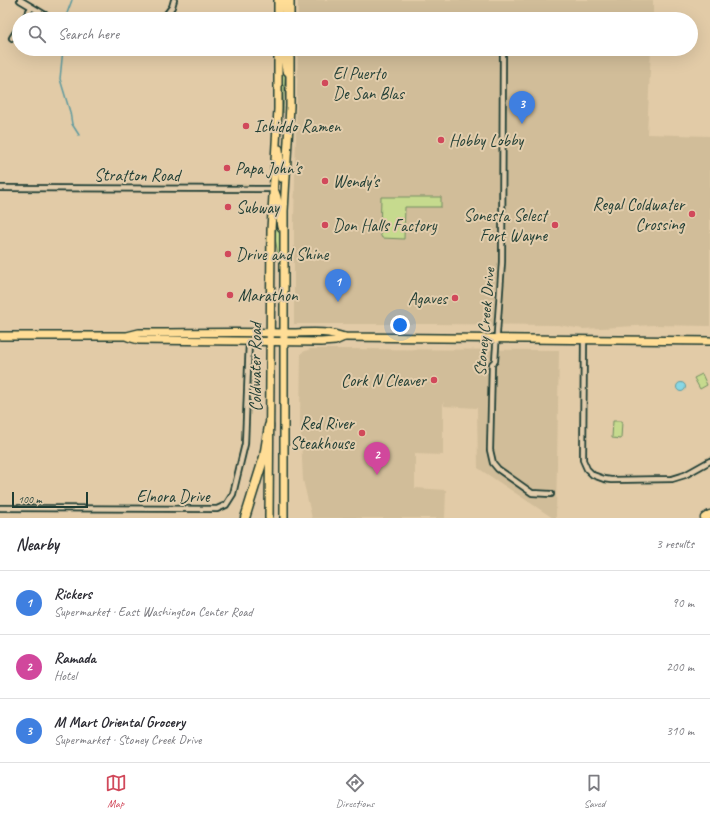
<!DOCTYPE html>
<html lang="en">
<head>
<meta charset="utf-8">
<style>
	:root { --surface:#fff; --page:#f2f2f3; --text:#2b2b33; --muted:#7c7c81; --line:#e1e1e2; --accent:#d1495b }
	body { margin:0; font-family:Caveat,sans-serif; background:var(--page); color:var(--text) }
	.scale { position:absolute; left:12px; bottom:10px; width:76px; box-sizing:border-box; padding-left:4px; border:2px solid #1f3d34; border-top:0; font-size:11px; line-height:14px; white-space:nowrap; color:#1f3d34; -webkit-text-stroke:3px #e2cdac; paint-order:stroke }
	.you { position:absolute; left:400px; top:325px; width:14px; height:14px; margin:-10px; border:3px solid #fff; border-radius:50%; background:#1a73e8; box-shadow:0 0 0 6px #1a73e833 }
	.badge { display:grid; place-items:center; width:26px; height:26px; border-radius:50%; background:var(--accent); color:#fff; font-size:13px; font-weight:700 }
	.pin { position:absolute; translate:-50% -33px; filter:drop-shadow(0 1px 2px #0008) }
	.pin::after { content:''; position:absolute; top:21px; width:14px; height:12px; background:inherit; clip-path:polygon(0 0,100% 0,50% 100%) }
	.list { margin:0; padding:0; list-style:none }
	h2 { display:flex; justify-content:space-between; align-items:center; height:52px; margin:0; padding:0 16px; font-size:17px }
	h2 small { font-size:13px; font-weight:400; color:var(--muted) }
	.list li { display:grid; grid-template-columns:26px 1fr auto; gap:12px; align-items:center; box-sizing:border-box; height:64px; padding:0 16px; border-top:1px solid var(--line) }
	.list b { display:block; font-size:15px; white-space:nowrap }
	.list p { margin:0; font-size:13px; white-space:nowrap; color:var(--muted) }
	.list em { font-size:13px; font-style:normal; color:var(--muted) }
	.icon { flex:none; width:22px; height:22px; fill:none; stroke:currentColor; stroke-width:2; stroke-linecap:round; stroke-linejoin:round }
	.map { position:relative; flex:none; width:710px; height:518px; overflow:hidden }
	.search { position:absolute; background:var(--surface); box-shadow:0 4px 16px #0002; left:12px; right:12px; top:12px; height:44px; display:flex; align-items:center; gap:10px; box-sizing:border-box; padding:0 14px; border-radius:22px; color:var(--muted); font-size:15px }
	.sheet { height:244px; background:var(--surface) }
	nav { display:flex; justify-content:space-around; align-items:center; box-sizing:border-box; height:56px; border-top:1px solid var(--line); background:var(--surface); font-size:11px; color:var(--muted) }
	nav a { display:grid; justify-items:center; gap:2px }
	nav .on { color:var(--accent) }
	.map>svg:first-child { display:block }
</style>
</head>
<body>
<div class="map">
<svg width="710" height="518" viewBox="0 0 710 518">
	<rect width="100%" height="100%" fill="#e2cba7"/>
	<filter id="ink" filterUnits="userSpaceOnUse"><feTurbulence type="fractalNoise" baseFrequency=".025" numOctaves="2"/><feDisplacementMap in="SourceGraphic" scale="8" xChannelSelector="R" yChannelSelector="G"/><feConvolveMatrix kernelMatrix="1 2 1 2 8 2 1 2 1" color-interpolation-filters="sRGB"/></filter>
	<g filter="url(#ink)">
		<g fill="#d1bd99">
			<rect x="298" y="0" width="355" height="19"/>
			<polygon points="298,49 651,49 647,134 710,136 710,326 653,325 583,329 558,325 437,324 294,324 294,220"/>
			<polygon points="310,349 559,350 556,518 553,518 478,468 477,408 444,406 443,401 443,455 415,454 415,488 446,490 445,518 312,518 303,480 300,418 301,353"/>
		</g>
		<g fill="#c6da8e" stroke="#728c61">
			<polygon points="281,55 285,76 283,113 281,102"/>
			<polygon points="381,197 441,197 441,207 405,207 404,239 382,238 380,234"/>
			<polygon points="277,215 280,237 280,322 280,265 275,238"/>
			<polygon points="702,374 707,385 700,389 694,378"/>
			<polygon points="613,421 622,421 621,439 612,438"/>
		</g>
		<circle fill="#88d7e4" stroke="#5e999e" cx="681" cy="387" r="4.5"/>
		<g fill="none" stroke-linecap="round" stroke-linejoin="round">
			<g stroke="#5e999e" stroke-width="1.5">
				<polyline points="66,16 72,0"/>
				<polyline points="63,49 60,79 70,112 72,124 79,135"/>
			</g>
			<defs>
				<g id="minor">
					<polyline points="20,0 52,19"/>
					<polyline points="24,19 31,8"/>
					<polyline points="163,19 172,7 174,0"/>
					<polyline points="12,38 19,27"/>
					<polyline points="503,49 502,262 495,361 492,364 490,450 493,463 498,469 532,493 551,494"/>
					<polyline points="0,188 273,189"/>
					<polyline points="584,340 583,460 587,469 593,475 604,479 611,480 672,479 685,475 710,461"/>
					<polyline points="0,508 217,509 226,505 233,494 245,444 249,341"/>
				</g>
				<g id="primary">
					<polyline points="278,0 278,19"/>
					<polyline points="284,0 285,19"/>
					<polyline points="290,0 290,19"/>
					<polyline points="282,49 286,70 289,73"/>
					<polyline points="279,149 281,178"/>
					<path d="M 273,189 C 279,194 279,218 281,227"/>
					<path d="M 0,336 L 127,336 L 139,333 C 188,333 238,332 287,333 C 306,333 326,330 344,337 L 710,341"/>
					<polyline points="128,337 139,340 321,342 335,341 344,337"/>
					<polyline points="269,518 271,230 278,109 278,49"/>
					<polyline points="284,518 284,211 290,106 290,49"/>
				</g>
				<g id="motorway">
					<polyline points="245,518 264,457 269,426"/>
					<polyline points="705,518 710,515"/>
				</g>
			</defs>
			<use href="#minor" stroke="#1f3d34" stroke-width="8"/>
			<use href="#primary" stroke="#1f3d34" stroke-width="10"/>
			<use href="#motorway" stroke="#1f3d34" stroke-width="11"/>
			<use href="#minor" stroke="#e2cdac" stroke-width="4.5"/>
			<use href="#primary" stroke="#ffdd96" stroke-width="7"/>
			<use href="#motorway" stroke="#ffdd96" stroke-width="8"/>
		</g>
	</g>
	<g fill="#d1495b" stroke="#e2cdac" stroke-width="1.5">
		<circle cx="325" cy="83" r="4"/>
		<circle cx="246" cy="126" r="4"/>
		<circle cx="441" cy="140" r="4"/>
		<circle cx="227" cy="168" r="4"/>
		<circle cx="325" cy="181" r="4"/>
		<circle cx="228" cy="207" r="4"/>
		<circle cx="692" cy="214" r="4"/>
		<circle cx="325" cy="225" r="4"/>
		<circle cx="555" cy="225" r="4"/>
		<circle cx="228" cy="254" r="4"/>
		<circle cx="230" cy="295" r="4"/>
		<circle cx="455" cy="298" r="4"/>
		<circle cx="434" cy="380" r="4"/>
		<circle cx="362" cy="433" r="4"/>
	</g>
	<g text-anchor="middle" stroke-width="4" stroke-linejoin="round" paint-order="stroke">
		<g font-size="17" fill="#1f3d34" stroke="#e2cdac" text-anchor="start">
			<text x="333" y="79">El Puerto<tspan x="333" dy="20">De San Blas</tspan></text>
			<text x="254" y="132">Ichiddo Ramen</text>
			<text x="449" y="146">Hobby Lobby</text>
			<text x="235" y="174">Papa John's</text>
			<text x="333" y="187">Wendy's</text>
			<text x="684" y="210" text-anchor="end">Regal Coldwater<tspan x="684" dy="20">Crossing</tspan></text>
			<text x="236" y="213">Subway</text>
			<text x="547" y="221" text-anchor="end">Sonesta Select<tspan x="547" dy="20">Fort Wayne</tspan></text>
			<text x="333" y="231">Don Halls Factory</text>
			<text x="236" y="260">Drive and Shine</text>
			<text x="238" y="301">Marathon</text>
			<text x="447" y="304" text-anchor="end">Agaves</text>
			<text x="426" y="386" text-anchor="end">Cork N Cleaver</text>
			<text x="354" y="429" text-anchor="end">Red River<tspan x="354" dy="20">Steakhouse</tspan></text>
		</g>
		<g font-size="17" fill="#1f3d34" stroke="#e2cdac">
			<text x="137" y="181">Stratton Road</text>
			<text transform="translate(484 322) rotate(-85)" y="6">Stoney Creek Drive</text>
			<text transform="translate(255 367) rotate(-90)" y="6">Coldwater Road</text>
			<text x="173" y="502">Elnora Drive</text>
		</g>
	</g>
</svg>
<div class="scale">100 m</div>
<div class="you"></div>
<div class="pin badge" style="left:338px;top:302px;background:#3f7fe0">1</div>
<div class="pin badge" style="left:377px;top:475px;background:#d1479c">2</div>
<div class="pin badge" style="left:522px;top:124px;background:#3f7fe0">3</div>
<div class="search"><svg class="icon" aria-label="search" viewBox="0 0 24 24"><circle cx="10" cy="10" r="6"/><path d="M15 15l6 6"/></svg>Search here</div>
</div>
<section class="sheet">
<h2>Nearby<small>3 results</small></h2>
<ul class="list">
<li><span class="badge" style="background:#3f7fe0">1</span><div><b>Rickers</b><p>Supermarket · East Washington Center Road</p></div><em>90 m</em></li>
<li><span class="badge" style="background:#d1479c">2</span><div><b>Ramada</b><p>Hotel</p></div><em>200 m</em></li>
<li><span class="badge" style="background:#3f7fe0">3</span><div><b>M Mart Oriental Grocery</b><p>Supermarket · Stoney Creek Drive</p></div><em>310 m</em></li>
</ul>
</section>
<nav>
<a class="on"><svg class="icon" aria-label="map" viewBox="0 0 24 24"><path d="M3 6l6-2 6 2 6-2v14l-6 2-6-2-6 2zM9 4v14M15 6v14"/></svg>Map</a>
<a><svg class="icon" aria-label="directions" viewBox="0 0 24 24"><path d="M12 3l9 9-9 9-9-9zM9 14v-3h6M13 9l2 2-2 2"/></svg>Directions</a>
<a><svg class="icon" aria-label="saved" viewBox="0 0 24 24"><path d="M7 4h10v16l-5-4-5 4z"/></svg>Saved</a>
</nav>
</body>
</html>
